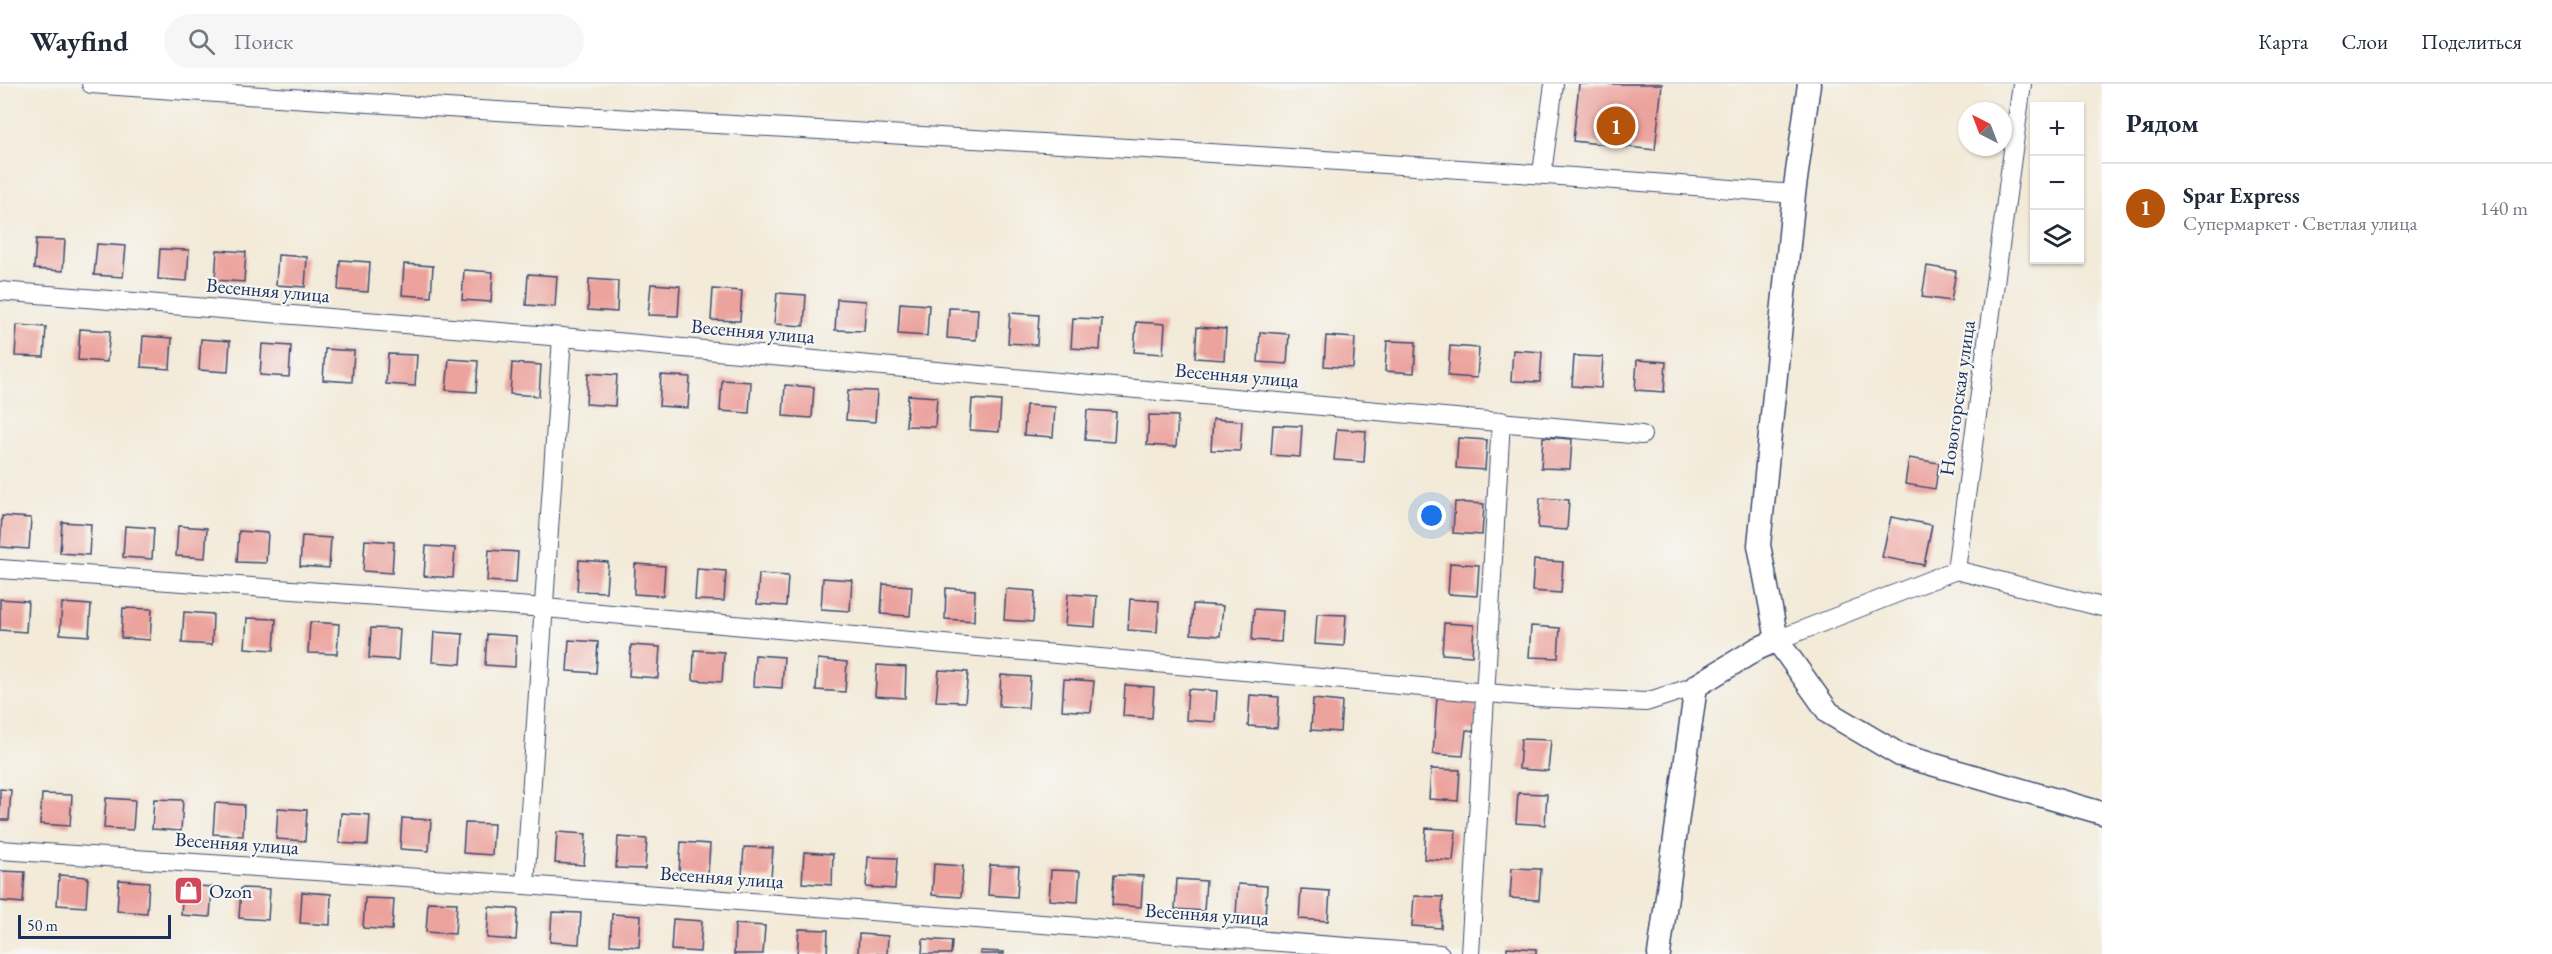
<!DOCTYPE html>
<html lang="ru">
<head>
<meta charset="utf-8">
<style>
	:root { --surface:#fff; --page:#f6f6f7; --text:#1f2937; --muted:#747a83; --line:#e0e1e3; --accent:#b45309 }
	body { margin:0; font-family:"EB Garamond",serif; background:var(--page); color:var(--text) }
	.controls { position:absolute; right:18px; top:18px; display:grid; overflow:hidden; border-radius:0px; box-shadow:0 2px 4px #0004 }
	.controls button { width:54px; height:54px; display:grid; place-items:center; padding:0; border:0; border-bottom:2px solid var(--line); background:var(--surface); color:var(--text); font:30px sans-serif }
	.compass { position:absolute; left:1958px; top:18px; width:54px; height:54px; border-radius:50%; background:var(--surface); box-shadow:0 2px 4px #0004; rotate:318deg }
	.scale { position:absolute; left:18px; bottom:15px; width:153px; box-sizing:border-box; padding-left:6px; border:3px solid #1b2f5e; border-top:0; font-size:16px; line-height:21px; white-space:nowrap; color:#1b2f5e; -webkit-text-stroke:4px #f6f6f2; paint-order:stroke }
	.you { position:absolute; left:1432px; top:432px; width:21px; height:21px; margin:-15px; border:4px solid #fff; border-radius:50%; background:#1a73e8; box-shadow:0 0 0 9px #1a73e833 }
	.badge { display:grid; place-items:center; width:39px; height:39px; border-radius:50%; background:var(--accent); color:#fff; font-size:20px; font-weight:700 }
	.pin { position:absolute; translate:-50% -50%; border:3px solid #fff; box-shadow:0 2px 6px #0006 }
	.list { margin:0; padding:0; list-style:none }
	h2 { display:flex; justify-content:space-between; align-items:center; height:78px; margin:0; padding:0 24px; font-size:26px }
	h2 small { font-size:20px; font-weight:400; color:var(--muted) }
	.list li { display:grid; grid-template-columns:39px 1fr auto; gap:18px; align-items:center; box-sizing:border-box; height:90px; padding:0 24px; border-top:2px solid var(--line) }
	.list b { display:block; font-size:22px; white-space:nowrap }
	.list p { margin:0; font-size:20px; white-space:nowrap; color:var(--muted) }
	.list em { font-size:20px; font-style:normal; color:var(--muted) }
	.icon { flex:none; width:33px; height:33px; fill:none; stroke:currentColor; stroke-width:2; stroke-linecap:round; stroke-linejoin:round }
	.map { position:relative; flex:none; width:2102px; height:870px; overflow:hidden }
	header { display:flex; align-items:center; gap:36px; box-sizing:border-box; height:84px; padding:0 30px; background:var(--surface); border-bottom:2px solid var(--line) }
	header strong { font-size:28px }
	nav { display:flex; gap:33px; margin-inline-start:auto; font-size:21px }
	.search { width:420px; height:54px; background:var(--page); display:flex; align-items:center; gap:15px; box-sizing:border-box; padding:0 21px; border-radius:33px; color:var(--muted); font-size:22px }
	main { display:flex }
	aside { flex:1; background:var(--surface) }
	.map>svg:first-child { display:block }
</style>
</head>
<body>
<header>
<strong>Wayfind</strong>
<div class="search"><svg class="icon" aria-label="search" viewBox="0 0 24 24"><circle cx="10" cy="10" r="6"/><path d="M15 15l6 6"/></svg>Поиск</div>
<nav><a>Карта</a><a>Слои</a><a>Поделиться</a></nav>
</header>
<main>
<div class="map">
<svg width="2102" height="870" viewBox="0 0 2102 870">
	<rect width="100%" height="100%" fill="#f6f6f2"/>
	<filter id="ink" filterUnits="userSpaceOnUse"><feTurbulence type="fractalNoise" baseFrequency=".0167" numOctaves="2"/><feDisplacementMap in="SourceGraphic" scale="12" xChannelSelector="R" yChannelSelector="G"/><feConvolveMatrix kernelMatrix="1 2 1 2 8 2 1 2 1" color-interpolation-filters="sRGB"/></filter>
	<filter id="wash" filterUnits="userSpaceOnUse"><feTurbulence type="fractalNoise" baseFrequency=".008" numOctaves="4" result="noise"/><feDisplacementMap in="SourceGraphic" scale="24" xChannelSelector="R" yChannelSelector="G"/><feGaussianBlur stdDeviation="1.35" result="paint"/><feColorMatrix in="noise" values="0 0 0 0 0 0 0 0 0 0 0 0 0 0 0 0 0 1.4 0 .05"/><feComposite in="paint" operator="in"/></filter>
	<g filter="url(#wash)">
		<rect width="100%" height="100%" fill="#f3ead8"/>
		<g id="blocks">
			<g fill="#eca39e">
				<polygon points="1579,0 1662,0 1655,66 1573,57"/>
				<polygon points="36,155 65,156 63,187 34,185"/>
				<polygon points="97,160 126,162 123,193 94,191"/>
				<polygon points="160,165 189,166 187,197 158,195"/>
				<polygon points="217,166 246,168 244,198 215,196"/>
				<polygon points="278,171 307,173 305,203 276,201"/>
				<polygon points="340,176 370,178 368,208 338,206"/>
				<polygon points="404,180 433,182 431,213 402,211"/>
				<polygon points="1927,182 1956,187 1951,217 1922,213"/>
				<polygon points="464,186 493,188 491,218 462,216"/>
				<polygon points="528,190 557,192 555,223 526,221"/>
				<polygon points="589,195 618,197 617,228 588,226"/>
				<polygon points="651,200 680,202 678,232 648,231"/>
				<polygon points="713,205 742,207 740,237 711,236"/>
				<polygon points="777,209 806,211 804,242 774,240"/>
				<polygon points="837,215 866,217 864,247 835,246"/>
				<polygon points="900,219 929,221 927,252 898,250"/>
				<polygon points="949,224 978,225 976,256 947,254"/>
				<polygon points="1010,229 1039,231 1037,261 1008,259"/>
				<polygon points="1073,234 1102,235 1100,266 1071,264"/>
				<polygon points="1136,238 1165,240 1163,270 1134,268"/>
				<polygon points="17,241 46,243 44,273 15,272"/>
				<polygon points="1197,243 1226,245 1224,276 1195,274"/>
				<polygon points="80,245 110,247 107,278 78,276"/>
				<polygon points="1260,248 1289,250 1287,280 1258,278"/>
				<polygon points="143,252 172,254 170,285 141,283"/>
				<polygon points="1326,252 1355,254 1353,284 1324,282"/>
				<polygon points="201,255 230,257 228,288 199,286"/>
				<polygon points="1387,257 1416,258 1414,289 1385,287"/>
				<polygon points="262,260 291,262 289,293 260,291"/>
				<polygon points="1450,262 1479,264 1477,294 1448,292"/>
				<polygon points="325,265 354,267 352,298 323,296"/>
				<polygon points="1513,266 1542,268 1540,298 1511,297"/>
				<polygon points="388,270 417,271 415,302 386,300"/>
				<polygon points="1574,272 1603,273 1601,304 1572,302"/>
				<polygon points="449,275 478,277 476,308 446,306"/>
				<polygon points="1637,276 1666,278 1664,308 1635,306"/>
				<polygon points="512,279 541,281 539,312 510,310"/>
				<polygon points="588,289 617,291 615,322 586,320"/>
				<polygon points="661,291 690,293 688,324 659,322"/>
				<polygon points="722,296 751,298 749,329 720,327"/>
				<polygon points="785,301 814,303 812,334 783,332"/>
				<polygon points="848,306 877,307 875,338 846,336"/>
				<polygon points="908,311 937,313 935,343 906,342"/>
				<polygon points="972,315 1001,317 999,348 970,346"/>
				<polygon points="1026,321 1055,323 1053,353 1024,351"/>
				<polygon points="1087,326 1116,328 1114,358 1085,356"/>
				<polygon points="1149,331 1178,332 1176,363 1147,361"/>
				<polygon points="1213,335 1242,337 1240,367 1211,366"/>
				<polygon points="1273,341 1302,342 1300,373 1271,371"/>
				<polygon points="1337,345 1366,347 1364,378 1334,376"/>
				<polygon points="1543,353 1572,355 1570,385 1541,384"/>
				<polygon points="1458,354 1487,356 1485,386 1456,384"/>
				<polygon points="1909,374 1939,379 1935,405 1905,400"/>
				<polygon points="1540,414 1569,416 1567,446 1538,444"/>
				<polygon points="1455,418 1484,420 1482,451 1453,449"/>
				<polygon points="2,432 31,434 29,465 0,463"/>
				<polygon points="1891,433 1932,441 1924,481 1882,473"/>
				<polygon points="62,438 91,440 89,471 60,469"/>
				<polygon points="125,442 154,444 152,475 123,473"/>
				<polygon points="178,442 207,444 205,474 176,472"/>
				<polygon points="239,447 268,449 266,479 237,478"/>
				<polygon points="302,452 331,454 329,484 300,482"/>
				<polygon points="365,456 394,458 392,489 363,487"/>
				<polygon points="426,462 455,464 453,494 424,492"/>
				<polygon points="489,466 518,468 516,499 487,497"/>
				<polygon points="579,476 608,478 606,508 577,507"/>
				<polygon points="1534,476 1563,478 1561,509 1532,507"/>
				<polygon points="1450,479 1479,481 1477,512 1448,510"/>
				<polygon points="635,480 665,482 663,512 634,510"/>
				<polygon points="697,485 726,487 724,517 695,516"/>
				<polygon points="759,490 788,492 786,522 757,520"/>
				<polygon points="823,494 852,496 850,527 821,525"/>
				<polygon points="883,500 912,502 910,532 881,530"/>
				<polygon points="946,504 975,506 974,537 945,535"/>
				<polygon points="1006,505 1035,507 1033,538 1004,536"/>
				<polygon points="1068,510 1097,512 1095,543 1065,541"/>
				<polygon points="0,515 28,517 26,548 0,546"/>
				<polygon points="1130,515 1159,517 1157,548 1128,546"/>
				<polygon points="62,519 91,521 89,552 60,550"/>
				<polygon points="1193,520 1223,522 1220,552 1191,550"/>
				<polygon points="123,524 152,525 150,556 121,554"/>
				<polygon points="1254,525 1283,527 1281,558 1252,556"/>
				<polygon points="184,528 213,530 212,561 182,559"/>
				<polygon points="1317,530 1346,531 1344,562 1315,560"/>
				<polygon points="247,534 276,535 274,566 245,564"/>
				<polygon points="310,538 339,540 337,570 308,569"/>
				<polygon points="1444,539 1474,541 1472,572 1442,570"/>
				<polygon points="1531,542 1560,544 1558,574 1529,573"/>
				<polygon points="371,544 400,545 398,576 369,574"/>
				<polygon points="434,548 463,550 461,580 432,578"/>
				<polygon points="487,550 516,552 515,583 485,581"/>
				<polygon points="569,556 598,558 596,589 567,587"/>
				<polygon points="631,561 660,563 658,594 629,592"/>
				<polygon points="694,566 724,568 722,598 693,596"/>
				<polygon points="755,571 784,573 782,604 753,602"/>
				<polygon points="818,575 847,578 845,608 816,606"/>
				<polygon points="877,581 906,583 905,614 875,612"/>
				<polygon points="939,586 968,588 965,618 936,617"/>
				<polygon points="1001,591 1030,593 1028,624 999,622"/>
				<polygon points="1064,595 1094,597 1091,628 1062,626"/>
				<polygon points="1125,601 1154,603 1152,634 1123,632"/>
				<polygon points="1188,605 1217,607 1215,638 1186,636"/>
				<polygon points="1250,611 1279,613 1277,644 1248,642"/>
				<polygon points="1437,613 1477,616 1475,647 1466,646 1463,672 1433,670"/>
				<polygon points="1313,615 1342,618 1340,648 1311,646"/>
				<polygon points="1521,655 1551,656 1548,687 1519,685"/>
				<polygon points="1431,685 1460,686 1458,717 1429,715"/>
				<polygon points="0,705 11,706 9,736 0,736"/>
				<polygon points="1518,709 1547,710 1545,741 1516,739"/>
				<polygon points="42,710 72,711 70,742 40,740"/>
				<polygon points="106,714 135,716 133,746 104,744"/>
				<polygon points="154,715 183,716 181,747 152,745"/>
				<polygon points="215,719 244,721 243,752 213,750"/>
				<polygon points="278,724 307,726 305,757 276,755"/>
				<polygon points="341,729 370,731 368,761 339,759"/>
				<polygon points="402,734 431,736 429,767 400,765"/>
				<polygon points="465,739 494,740 492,771 463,769"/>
				<polygon points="1426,744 1456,746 1453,777 1424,775"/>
				<polygon points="557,748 586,750 584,781 555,779"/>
				<polygon points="618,753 647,755 645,785 616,784"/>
				<polygon points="681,758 710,760 708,791 679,789"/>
				<polygon points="744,763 773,764 771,795 742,793"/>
				<polygon points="804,768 833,770 832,801 802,799"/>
				<polygon points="868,773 897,774 895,805 866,803"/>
				<polygon points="934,780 963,782 961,813 932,811"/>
				<polygon points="990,781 1019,782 1017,813 988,811"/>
				<polygon points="1512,784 1541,785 1539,816 1510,814"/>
				<polygon points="1051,786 1080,787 1078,818 1049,816"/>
				<polygon points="0,787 25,788 23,819 0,817"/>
				<polygon points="59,791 88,793 86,823 57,821"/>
				<polygon points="1114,791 1143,792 1141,823 1112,821"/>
				<polygon points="1177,795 1206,797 1204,827 1175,825"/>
				<polygon points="119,796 149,798 147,829 117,827"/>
				<polygon points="1238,800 1267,802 1265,833 1236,831"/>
				<polygon points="183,801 212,803 210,833 181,831"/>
				<polygon points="241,804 270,805 268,836 239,834"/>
				<polygon points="1301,805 1330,807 1328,837 1299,835"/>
				<polygon points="302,808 331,810 330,841 300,839"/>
				<polygon points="1414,812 1443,813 1441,844 1412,842"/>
				<polygon points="365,814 394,815 392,846 363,844"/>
				<polygon points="428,818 457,819 455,850 426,848"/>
				<polygon points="489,823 518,825 516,856 487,854"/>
				<polygon points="552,828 581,829 579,860 550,858"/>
				<polygon points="612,830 641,832 639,863 610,861"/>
				<polygon points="673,835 702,837 700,868 671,866"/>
				<polygon points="735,840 765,842 763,870 734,870"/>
				<polygon points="799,845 828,846 827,870 797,870"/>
				<polygon points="859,850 888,852 887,870 858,870"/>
				<polygon points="923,855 952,857 951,870 922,870"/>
				<polygon points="1507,863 1536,865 1536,870 1507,870"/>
				<polygon points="980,867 1004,868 1004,870 980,870"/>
			</g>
		</g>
	</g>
	<g filter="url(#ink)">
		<use href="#blocks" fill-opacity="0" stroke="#3b4b70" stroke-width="1.5"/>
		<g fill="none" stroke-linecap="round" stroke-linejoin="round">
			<defs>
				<g id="minor">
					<path d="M 91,0 C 658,42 1227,63 1794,110"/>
					<polyline points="1542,89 1554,0"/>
					<polyline points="0,207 562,253 1642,351"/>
					<polyline points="0,485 545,524 1533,613 1646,618 1696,602"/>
					<polyline points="1956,486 2022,0"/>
					<polyline points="1956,486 2102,523"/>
					<polyline points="1777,556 1956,486"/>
					<polyline points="0,766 525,801 1440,870"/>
					<polyline points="525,801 562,253"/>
					<polyline points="1470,870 1501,337"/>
				</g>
				<g id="tertiary">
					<polyline points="1809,0 1794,110 1759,461 1777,556 1829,629 1900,671 2102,729"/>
					<polyline points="1659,870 1696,602 1757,565 1777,556"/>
				</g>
			</defs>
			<use href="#minor" stroke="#3b4b70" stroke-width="20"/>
			<use href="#tertiary" stroke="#3b4b70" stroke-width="25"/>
			<use href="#minor" stroke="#fff" stroke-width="18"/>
			<use href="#tertiary" stroke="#fff" stroke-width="22"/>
		</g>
	</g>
	<defs>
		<symbol id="shop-square" viewBox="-11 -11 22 22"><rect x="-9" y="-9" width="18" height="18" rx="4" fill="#d1495b" stroke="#f6f6f2"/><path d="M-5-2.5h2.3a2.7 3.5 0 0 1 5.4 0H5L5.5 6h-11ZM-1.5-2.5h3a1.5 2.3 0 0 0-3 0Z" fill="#fff"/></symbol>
	</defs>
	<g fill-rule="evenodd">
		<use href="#shop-square" x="172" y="790" width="33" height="33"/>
	</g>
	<g text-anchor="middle" stroke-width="4.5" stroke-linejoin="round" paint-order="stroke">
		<g font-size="20" fill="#1b2f5e" stroke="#f6f6f2">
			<text transform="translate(268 206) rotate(5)" y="7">Весенняя улица</text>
			<text transform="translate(753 247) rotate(5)" y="7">Весенняя улица</text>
			<text transform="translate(1237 291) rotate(5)" y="7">Весенняя улица</text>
			<text transform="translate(1957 314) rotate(-82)" y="7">Новогорская улица</text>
			<text transform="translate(237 759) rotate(4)" y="7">Весенняя улица</text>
			<text transform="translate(722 793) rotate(4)" y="7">Весенняя улица</text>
			<text transform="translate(1207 830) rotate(4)" y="7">Весенняя улица</text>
		</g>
		<g font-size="20" fill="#1b2f5e" stroke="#f6f6f2" text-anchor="start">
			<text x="209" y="814">Ozon</text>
		</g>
	</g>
</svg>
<div class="controls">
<button>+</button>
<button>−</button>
<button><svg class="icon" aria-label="layers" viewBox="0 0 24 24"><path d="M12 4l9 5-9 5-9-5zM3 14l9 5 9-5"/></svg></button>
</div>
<svg class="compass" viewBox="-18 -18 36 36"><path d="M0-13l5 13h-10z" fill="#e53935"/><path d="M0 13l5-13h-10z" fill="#747a83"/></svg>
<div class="scale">50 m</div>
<div class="you"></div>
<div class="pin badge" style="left:1616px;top:42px">1</div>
</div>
<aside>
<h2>Рядом<small></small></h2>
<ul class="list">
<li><span class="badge">1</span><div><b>Spar Express</b><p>Супермаркет · Светлая улица</p></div><em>140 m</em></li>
</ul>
</aside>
</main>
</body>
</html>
